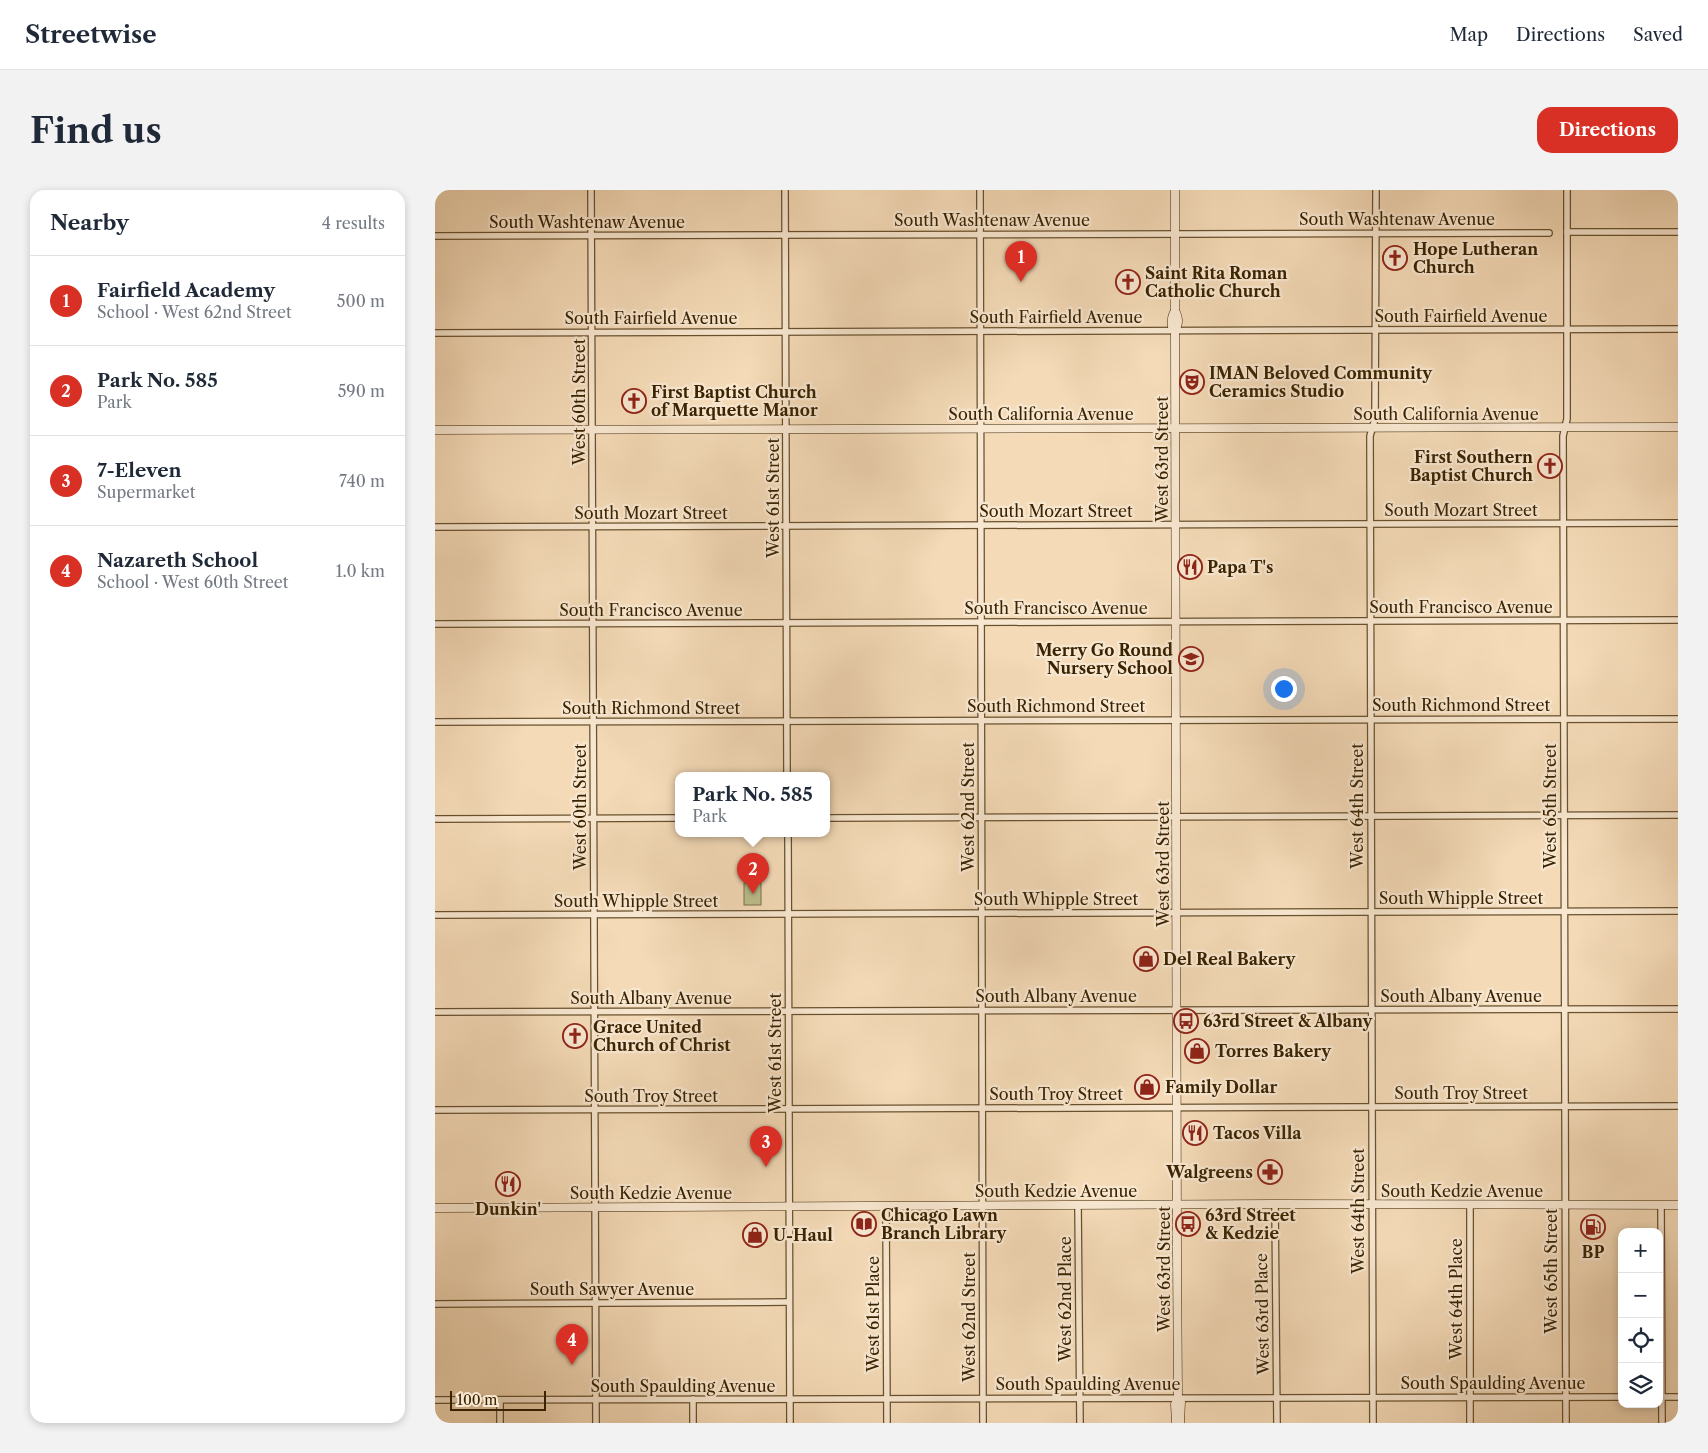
<!DOCTYPE html>
<html lang="en">
<head>
<meta charset="utf-8">
<style>
	:root { --surface:#fff; --page:#f2f2f3; --text:#1f2937; --muted:#747a83; --line:#e0e1e3; --accent:#d93025 }
	body { margin:0; font-family:"Libre Caslon Text",serif; background:var(--page); color:var(--text) }
	.controls { position:absolute; right:15px; bottom:15px; display:grid; overflow:hidden; border-radius:10px; box-shadow:0 2px 8px #0003 }
	.controls button { width:45px; height:45px; display:grid; place-items:center; padding:0; border:0; border-bottom:1px solid var(--line); background:var(--surface); color:var(--text); font:25px sans-serif }
	.scale { position:absolute; left:15px; bottom:12px; width:96px; box-sizing:border-box; padding-left:5px; border:2px solid #3a2301; border-top:0; font-size:14px; line-height:18px; white-space:nowrap; color:#3a2301; -webkit-text-stroke:4px #f8e7d0; paint-order:stroke }
	.you { position:absolute; left:848px; top:498px; width:18px; height:18px; margin:-12px; border:4px solid #fff; border-radius:50%; background:#1a73e8; box-shadow:0 0 0 8px #1a73e833 }
	.badge { display:grid; place-items:center; width:32px; height:32px; border-radius:50%; background:var(--accent); color:#fff; font-size:16px; font-weight:700 }
	.pin { position:absolute; translate:-50% -41px; filter:drop-shadow(0 1px 2px #0008) }
	.pin::after { content:''; position:absolute; top:26px; width:18px; height:15px; background:inherit; clip-path:polygon(0 0,100% 0,50% 100%) }
	.popup { position:absolute; left:240px; top:582px; width:155px; height:65px; box-sizing:border-box; display:grid; place-content:center; border-radius:10px; background:var(--surface); filter:drop-shadow(0 1px 4px #0005); font-size:16px; white-space:nowrap; color:var(--muted) }
	.popup b { font-size:19px; color:var(--text) }
	.popup::after { content:''; position:absolute; left:50%; top:100%; margin-left:-10px; border:10px solid transparent; border-top-color:var(--surface) }
	.list { margin:0; padding:0; list-style:none }
	h2 { display:flex; justify-content:space-between; align-items:center; height:65px; margin:0; padding:0 20px; font-size:21px }
	h2 small { font-size:16px; font-weight:400; color:var(--muted) }
	.list li { display:grid; grid-template-columns:32px 1fr auto; gap:15px; align-items:center; box-sizing:border-box; height:90px; padding:0 20px; border-top:1px solid var(--line) }
	.list b { display:block; font-size:19px; white-space:nowrap }
	.list p { margin:0; font-size:16px; white-space:nowrap; color:var(--muted) }
	.list em { font-size:16px; font-style:normal; color:var(--muted) }
	.icon { flex:none; width:28px; height:28px; fill:none; stroke:currentColor; stroke-width:2; stroke-linecap:round; stroke-linejoin:round }
	.map { position:relative; flex:none; width:1243px; height:1233px; overflow:hidden; border-radius:15px }
	header { display:flex; align-items:center; gap:30px; box-sizing:border-box; height:70px; padding:0 25px; background:var(--surface); border-bottom:1px solid var(--line) }
	header strong { font-size:24px }
	nav { display:flex; gap:28px; margin-inline-start:auto; font-size:18px }
	.intro { display:flex; align-items:center; justify-content:space-between; box-sizing:border-box; height:120px; padding:0 30px }
	h1 { margin:0; font-size:35px }
	.button { padding:12px 22px; border-radius:15px; background:var(--accent); color:#fff; font-size:18px; font-weight:700 }
	main { display:flex; gap:30px; padding:0 30px }
	aside { flex:1; background:var(--surface); border-radius:15px; box-shadow:0 2px 8px #0003 }
	.map>svg:first-child { display:block }
</style>
</head>
<body>
<header>
<strong>Streetwise</strong>
<nav><a>Map</a><a>Directions</a><a>Saved</a></nav>
</header>
<div class="intro"><h1>Find us</h1><a class="button">Directions</a></div>
<main>
<aside>
<h2>Nearby<small>4 results</small></h2>
<ul class="list">
<li><span class="badge">1</span><div><b>Fairfield Academy</b><p>School · West 62nd Street</p></div><em>500 m</em></li>
<li><span class="badge">2</span><div><b>Park No. 585</b><p>Park</p></div><em>590 m</em></li>
<li><span class="badge">3</span><div><b>7-Eleven</b><p>Supermarket</p></div><em>740 m</em></li>
<li><span class="badge">4</span><div><b>Nazareth School</b><p>School · West 60th Street</p></div><em>1.0 km</em></li>
</ul>
</aside>
<div class="map">
<svg width="1243" height="1233" viewBox="0 0 1243 1233">
	<rect width="100%" height="100%" fill="#f4dab7"/>
	<filter id="stains"><feTurbulence type="fractalNoise" baseFrequency=".004" numOctaves="4"/><feColorMatrix values="0 0 0 0 .2 0 0 0 0 .09 0 0 0 0 .02 0 0 0 .5 -.17"/></filter>
	<radialGradient id="worn" r=".72"><stop offset=".6" stop-color="#630" stop-opacity="0"/><stop offset="1" stop-color="#630" stop-opacity=".3"/></radialGradient>
	<rect fill="#bcbf8e" stroke="#7b7148" x="309" y="693" width="17" height="22"/>
	<g fill="none" stroke-linecap="round" stroke-linejoin="round">
		<defs>
			<g id="street">
				<polyline points="156,0 161,1233"/>
				<polyline points="350,0 352,585"/>
				<polyline points="545,0 548,1233"/>
				<polyline points="1132,42 1243,42"/>
				<polyline points="0,46 1114,43"/>
				<polyline points="0,143 1243,139"/>
				<polyline points="0,337 1243,333"/>
				<polyline points="0,434 1243,430"/>
				<polyline points="0,532 1243,529"/>
				<polyline points="392,628 1243,625"/>
				<polyline points="0,629 244,628"/>
				<polyline points="353,643 355,1233"/>
				<polyline points="0,725 1243,721"/>
				<polyline points="0,822 1243,819"/>
				<polyline points="0,920 1243,916"/>
				<polyline points="840,1014 842,1233"/>
				<polyline points="1035,1014 1035,1233"/>
				<polyline points="643,1015 645,1233"/>
				<polyline points="1226,1015 1227,1233"/>
				<polyline points="451,1016 452,1233"/>
				<polyline points="0,1114 354,1112"/>
				<polyline points="1224,1207 1243,1207"/>
				<polyline points="258,1209 258,1233"/>
				<polyline points="0,1210 1187,1207"/>
				<polyline points="65,1233 65,1210"/>
				<polyline points="938,1233 935,246 940,229 941,0"/>
				<polyline points="1131,1233 1128,246 1132,229 1132,0"/>
			</g>
			<g id="secondary">
				<path d="M 740,0 L 740,121 C 744,127 744,135 740,140 L 742,1062 L 743,1208 L 746,1212 L 745,1233"/>
				<path d="M 740,140 L 737,137 C 737,131 736,126 740,121"/>
				<polyline points="0,240 1243,237"/>
				<polyline points="0,1018 840,1014 1243,1015"/>
				<polyline points="741,1233 740,1214 743,1208"/>
			</g>
		</defs>
		<use href="#street" stroke="#68512e" stroke-width="8"/>
		<use href="#secondary" stroke="#3a2301" stroke-width="9"/>
		<use href="#street" stroke="#f8e7d0" stroke-width="5.5"/>
		<use href="#secondary" stroke="#f8e7d0" stroke-width="8"/>
	</g>
	<defs>
		<symbol id="church-ring" viewBox="-11 -11 22 22"><circle r="9.5" fill="#f8e7d0" stroke="#8f2418" stroke-width="1.5"/><path d="M-1.2-6h2.4v3.5h3.3v2.4h-3.3V6h-2.4V-.1h-3.3v-2.4h3.3Z" fill="#8f2418"/></symbol>
		<symbol id="theatre-ring" viewBox="-11 -11 22 22"><circle r="9.5" fill="#f8e7d0" stroke="#8f2418" stroke-width="1.5"/><path d="M-5-5.5Q0-4 5-5.5V0Q5 5 0 6Q-5 5-5 0ZM-3.3-2.5H-1v1.5H-3.3ZM1-2.5H3.3v1.5H1ZM-2.8 1Q0 5.5 2.8 1Z" fill="#8f2418"/></symbol>
		<symbol id="restaurant-ring" viewBox="-11 -11 22 22"><circle r="9.5" fill="#f8e7d0" stroke="#8f2418" stroke-width="1.5"/><path d="M-5-6h1v4h1v-4h1v4h1v-4h1v5L-1.5 .5V6h-2V.5L-5-1ZM5-6V6H3V1.5H1.5Q1.5-4 5-6Z" fill="#8f2418"/></symbol>
		<symbol id="school-ring" viewBox="-11 -11 22 22"><circle r="9.5" fill="#f8e7d0" stroke="#8f2418" stroke-width="1.5"/><path d="M0-5L7-2L0 1L-7-2ZM-4 1L0 2.5L4 1V4Q0 6-4 4Z" fill="#8f2418"/></symbol>
		<symbol id="shop-ring" viewBox="-11 -11 22 22"><circle r="9.5" fill="#f8e7d0" stroke="#8f2418" stroke-width="1.5"/><path d="M-5-2.5h2.3a2.7 3.5 0 0 1 5.4 0H5L5.5 6h-11ZM-1.5-2.5h3a1.5 2.3 0 0 0-3 0Z" fill="#8f2418"/></symbol>
		<symbol id="bus-ring" viewBox="-11 -11 22 22"><circle r="9.5" fill="#f8e7d0" stroke="#8f2418" stroke-width="1.5"/><path d="M-5-6H5V4H4V6H2V4H-2V6H-4V4H-5ZM-3.5-4V0h7V-4ZM-3.5 1.2v1.5H-2V1.2ZM2 1.2v1.5H3.5V1.2Z" fill="#8f2418"/></symbol>
		<symbol id="pharmacy-ring" viewBox="-11 -11 22 22"><circle r="9.5" fill="#f8e7d0" stroke="#8f2418" stroke-width="1.5"/><path d="M-2-6h4v4h4v4h-4v4h-4v-4h-4v-4h4Z" fill="#8f2418"/></symbol>
		<symbol id="library-ring" viewBox="-11 -11 22 22"><circle r="9.5" fill="#f8e7d0" stroke="#8f2418" stroke-width="1.5"/><path d="M-6-4Q-3-5.5-.7-3.5V5Q-3 3-6 4ZM6-4Q3-5.5 .7-3.5V5Q3 3 6 4Z" fill="#8f2418"/></symbol>
		<symbol id="fuel-ring" viewBox="-11 -11 22 22"><circle r="9.5" fill="#f8e7d0" stroke="#8f2418" stroke-width="1.5"/><path d="M-5.5-6h7V0h2V4h1.3V-2.5L3-4.5l.8-.8L6-3V5H2.5V1h-1V6h-7ZM-4.2-4.7v3.2H.2V-4.7Z" fill="#8f2418"/></symbol>
	</defs>
	<g fill-rule="evenodd">
		<use href="#church-ring" x="946" y="54" width="28" height="28"/>
		<use href="#church-ring" x="679" y="78" width="28" height="28"/>
		<use href="#theatre-ring" x="743" y="178" width="28" height="28"/>
		<use href="#church-ring" x="185" y="197" width="28" height="28"/>
		<use href="#church-ring" x="1101" y="262" width="28" height="28"/>
		<use href="#restaurant-ring" x="741" y="363" width="28" height="28"/>
		<use href="#school-ring" x="742" y="455" width="28" height="28"/>
		<use href="#shop-ring" x="697" y="755" width="28" height="28"/>
		<use href="#bus-ring" x="737" y="817" width="28" height="28"/>
		<use href="#church-ring" x="126" y="832" width="28" height="28"/>
		<use href="#shop-ring" x="748" y="847" width="28" height="28"/>
		<use href="#shop-ring" x="698" y="883" width="28" height="28"/>
		<use href="#restaurant-ring" x="746" y="929" width="28" height="28"/>
		<use href="#pharmacy-ring" x="821" y="968" width="28" height="28"/>
		<use href="#restaurant-ring" x="59" y="980" width="28" height="28"/>
		<use href="#library-ring" x="415" y="1020" width="28" height="28"/>
		<use href="#bus-ring" x="739" y="1020" width="28" height="28"/>
		<use href="#fuel-ring" x="1144" y="1023" width="28" height="28"/>
		<use href="#shop-ring" x="306" y="1031" width="28" height="28"/>
	</g>
	<g text-anchor="middle" stroke-width="4.5" stroke-linejoin="round" paint-order="stroke">
		<g font-size="16" fill="#3a2301" stroke="#f8e7d0">
			<text x="962" y="35">South Washtenaw Avenue</text>
			<text x="557" y="36">South Washtenaw Avenue</text>
			<text x="152" y="38">South Washtenaw Avenue</text>
			<text x="1026" y="132">South Fairfield Avenue</text>
			<text x="621" y="133">South Fairfield Avenue</text>
			<text x="216" y="134">South Fairfield Avenue</text>
			<text transform="translate(144 212) rotate(-90)" y="6">West 60th Street</text>
			<text x="606" y="230">South California Avenue</text>
			<text x="1011" y="230">South California Avenue</text>
			<text transform="translate(727 269) rotate(-90)" y="6">West 63rd Street</text>
			<text transform="translate(338 308) rotate(-90)" y="6">West 61st Street</text>
			<text x="1026" y="326">South Mozart Street</text>
			<text x="621" y="327">South Mozart Street</text>
			<text x="216" y="329">South Mozart Street</text>
			<text x="1026" y="423">South Francisco Avenue</text>
			<text x="621" y="424">South Francisco Avenue</text>
			<text x="216" y="426">South Francisco Avenue</text>
			<text x="1026" y="521">South Richmond Street</text>
			<text x="621" y="522">South Richmond Street</text>
			<text x="216" y="524">South Richmond Street</text>
			<text transform="translate(922 616) rotate(-90)" y="6">West 64th Street</text>
			<text transform="translate(1115 616) rotate(-90)" y="6">West 65th Street</text>
			<text transform="translate(145 617) rotate(-90)" y="6">West 60th Street</text>
			<text transform="translate(533 617) rotate(-90)" y="6">West 62nd Street</text>
			<text transform="translate(728 674) rotate(-90)" y="6">West 63rd Street</text>
			<text x="1026" y="714">South Whipple Street</text>
			<text x="621" y="715">South Whipple Street</text>
			<text x="201" y="717">South Whipple Street</text>
			<text x="621" y="812">South Albany Avenue</text>
			<text x="1026" y="812">South Albany Avenue</text>
			<text x="216" y="814">South Albany Avenue</text>
			<text transform="translate(340 863) rotate(-90)" y="6">West 61st Street</text>
			<text x="1026" y="909">South Troy Street</text>
			<text x="621" y="910">South Troy Street</text>
			<text x="216" y="912">South Troy Street</text>
			<text x="621" y="1007">South Kedzie Avenue</text>
			<text x="1027" y="1007">South Kedzie Avenue</text>
			<text x="216" y="1009">South Kedzie Avenue</text>
			<text transform="translate(923 1021) rotate(-90)" y="6">West 64th Street</text>
			<text transform="translate(729 1079) rotate(-90)" y="6">West 63rd Street</text>
			<text transform="translate(1116 1081) rotate(-90)" y="6">West 65th Street</text>
			<text x="177" y="1105">South Sawyer Avenue</text>
			<text transform="translate(630 1109) rotate(-90)" y="6">West 62nd Place</text>
			<text transform="translate(1021 1109) rotate(-90)" y="6">West 64th Place</text>
			<text transform="translate(438 1124) rotate(-90)" y="6">West 61st Place</text>
			<text transform="translate(827 1124) rotate(-91)" y="6">West 63rd Place</text>
			<text transform="translate(534 1127) rotate(-90)" y="6">West 62nd Street</text>
			<text x="1058" y="1199">South Spaulding Avenue</text>
			<text x="653" y="1200">South Spaulding Avenue</text>
			<text x="248" y="1202">South Spaulding Avenue</text>
		</g>
		<g font-size="16" font-weight="bold" fill="#3a2301" stroke="#f8e7d0" text-anchor="start">
			<text x="978" y="65">Hope Lutheran<tspan x="978" dy="18">Church</tspan></text>
			<text x="710" y="89">Saint Rita Roman<tspan x="710" dy="18">Catholic Church</tspan></text>
			<text x="774" y="189">IMAN Beloved Community<tspan x="774" dy="18">Ceramics Studio</tspan></text>
			<text x="216" y="208">First Baptist Church<tspan x="216" dy="18">of Marquette Manor</tspan></text>
			<text x="1098" y="273" text-anchor="end">First Southern<tspan x="1098" dy="18">Baptist Church</tspan></text>
			<text x="772" y="383">Papa T's</text>
			<text x="738" y="466" text-anchor="end">Merry Go Round<tspan x="738" dy="18">Nursery School</tspan></text>
			<text x="728" y="775">Del Real Bakery</text>
			<text x="768" y="837">63rd Street &amp; Albany</text>
			<text x="158" y="843">Grace United<tspan x="158" dy="18">Church of Christ</tspan></text>
			<text x="780" y="867">Torres Bakery</text>
			<text x="730" y="903">Family Dollar</text>
			<text x="778" y="949">Tacos Villa</text>
			<text x="818" y="988" text-anchor="end">Walgreens</text>
			<text x="73" y="1025" text-anchor="middle">Dunkin'</text>
			<text x="446" y="1031">Chicago Lawn<tspan x="446" dy="18">Branch Library</tspan></text>
			<text x="770" y="1031">63rd Street<tspan x="770" dy="18">&amp; Kedzie</tspan></text>
			<text x="338" y="1051">U-Haul</text>
			<text x="1158" y="1068" text-anchor="middle">BP</text>
		</g>
	</g>
	<rect width="100%" height="100%" filter="url(#stains)"/>
	<rect width="100%" height="100%" fill="url(#worn)"/>
</svg>
<div class="controls">
<button>+</button>
<button>−</button>
<button><svg class="icon" aria-label="locate" viewBox="0 0 24 24"><circle cx="12" cy="12" r="6"/><path d="M12 2v4M12 18v4M2 12h4M18 12h4"/></svg></button>
<button><svg class="icon" aria-label="layers" viewBox="0 0 24 24"><path d="M12 4l9 5-9 5-9-5zM3 14l9 5 9-5"/></svg></button>
</div>
<div class="scale">100 m</div>
<div class="you"></div>
<div class="pin badge" style="left:586px;top:92px">1</div>
<div class="pin badge" style="left:318px;top:704px">2</div>
<div class="popup"><b>Park No. 585</b>Park</div>
<div class="pin badge" style="left:331px;top:977px">3</div>
<div class="pin badge" style="left:137px;top:1175px">4</div>
</div>
</main>
</body>
</html>
